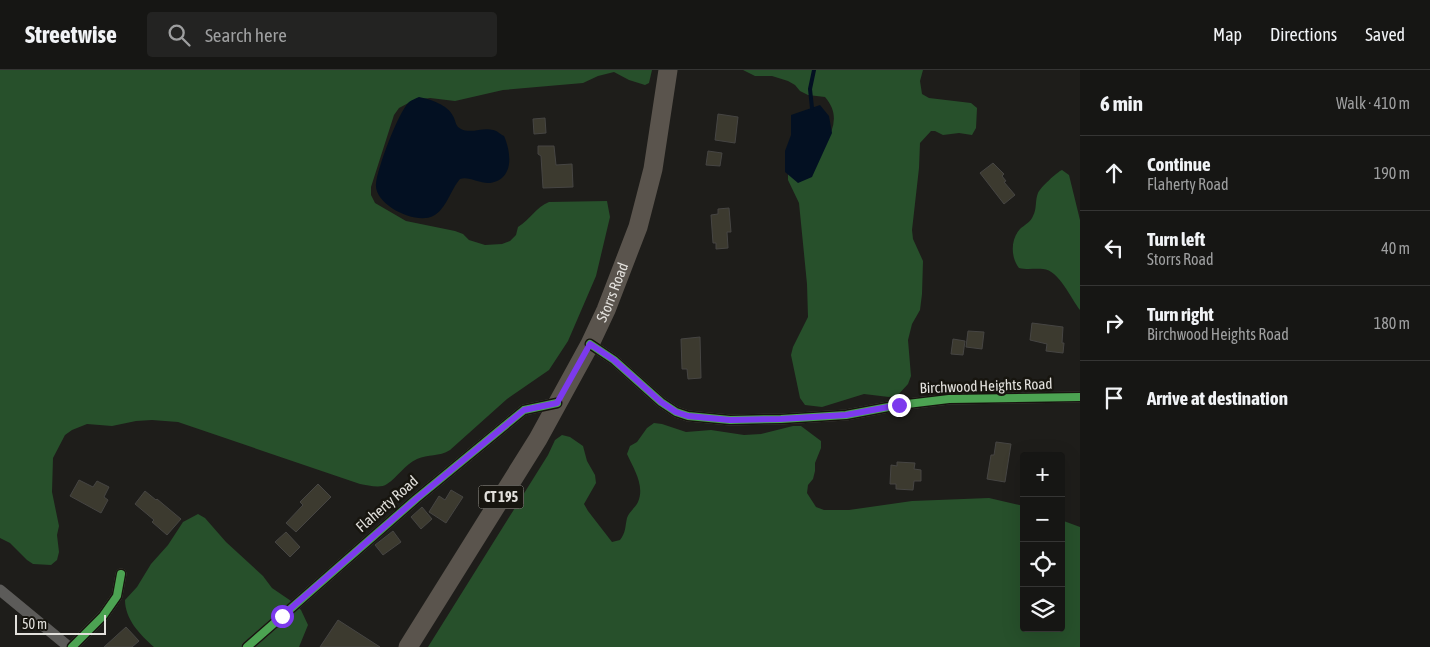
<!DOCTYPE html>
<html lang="en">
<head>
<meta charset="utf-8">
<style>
	:root { --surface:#161614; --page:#232322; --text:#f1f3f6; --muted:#9e9fa0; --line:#353534 }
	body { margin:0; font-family:"Asap Condensed",sans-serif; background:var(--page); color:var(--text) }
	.controls { position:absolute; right:15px; bottom:15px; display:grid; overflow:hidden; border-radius:5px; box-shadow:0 5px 20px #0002 }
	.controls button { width:45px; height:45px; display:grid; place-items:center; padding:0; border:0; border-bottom:1px solid var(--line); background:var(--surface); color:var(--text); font:25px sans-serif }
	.scale { position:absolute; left:15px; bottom:12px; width:91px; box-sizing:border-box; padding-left:5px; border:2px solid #e2e0dc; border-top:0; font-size:14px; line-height:18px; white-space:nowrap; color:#e2e0dc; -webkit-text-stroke:4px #17150f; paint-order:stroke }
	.stop { position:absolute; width:15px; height:15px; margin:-11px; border:4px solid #7c3aed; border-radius:50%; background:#fff }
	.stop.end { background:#7c3aed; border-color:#fff; box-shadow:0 1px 5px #0008 }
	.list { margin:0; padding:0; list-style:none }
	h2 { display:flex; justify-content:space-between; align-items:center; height:65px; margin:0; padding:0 20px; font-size:21px }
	h2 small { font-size:16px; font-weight:400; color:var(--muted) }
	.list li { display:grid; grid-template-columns:32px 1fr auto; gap:15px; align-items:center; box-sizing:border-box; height:75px; padding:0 20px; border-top:1px solid var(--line) }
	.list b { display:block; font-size:19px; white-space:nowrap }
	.list p { margin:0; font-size:16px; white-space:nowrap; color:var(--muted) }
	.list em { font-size:16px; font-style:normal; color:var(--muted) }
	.icon { flex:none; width:28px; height:28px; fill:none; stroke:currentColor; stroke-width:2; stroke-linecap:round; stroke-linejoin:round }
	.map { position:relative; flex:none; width:1080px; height:577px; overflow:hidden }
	header { display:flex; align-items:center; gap:30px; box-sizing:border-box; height:70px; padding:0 25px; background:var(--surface); border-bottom:1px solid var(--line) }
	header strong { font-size:24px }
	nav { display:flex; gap:28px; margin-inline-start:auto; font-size:18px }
	.search { width:350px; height:45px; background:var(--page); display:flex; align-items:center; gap:12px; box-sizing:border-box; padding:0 18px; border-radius:5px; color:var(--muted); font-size:19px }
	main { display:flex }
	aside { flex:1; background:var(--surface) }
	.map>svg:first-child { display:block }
</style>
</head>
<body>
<header>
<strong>Streetwise</strong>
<div class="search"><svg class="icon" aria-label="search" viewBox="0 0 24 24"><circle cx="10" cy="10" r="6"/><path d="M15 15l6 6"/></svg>Search here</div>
<nav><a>Map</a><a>Directions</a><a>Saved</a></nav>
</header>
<main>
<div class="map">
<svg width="1080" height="577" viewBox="0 0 1080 577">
	<rect width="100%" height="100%" fill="#1e1d1a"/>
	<g fill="#27502b">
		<path d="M 0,0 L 652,0 L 649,13 L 645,15 L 629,10 L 614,2 L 598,6 L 583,13 L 503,20 L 455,31 L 430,28 L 414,30 L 399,38 L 394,45 L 371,117 L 371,125 L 375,133 L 406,151 L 455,161 L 463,164 L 469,170 L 485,175 L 502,174 L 510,171 L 516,165 L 518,157 C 530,150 536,137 549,132 L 607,131 L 610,147 L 596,206 L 568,271 L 549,300 L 507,329 L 450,380 C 439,387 428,384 417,389 C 404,395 398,407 387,414 C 380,419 368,415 360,414 L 178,352 L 152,350 L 136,351 L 112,356 L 87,354 L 72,360 L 65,365 L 53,388 L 52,422 L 59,456 L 57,465 L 59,482 L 57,490 L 51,495 L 33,494 L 27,490 L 10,473 L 0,468 Z"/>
		<path d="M 743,0 L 923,0 L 920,11 L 922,24 L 929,28 L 971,33 L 977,38 L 976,58 L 972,65 L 959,63 L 943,65 L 935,61 L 931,61 L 920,73 L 919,98 L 912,160 L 913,169 L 923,191 L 922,224 L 920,240 L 912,254 L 908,270 L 911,306 L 908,314 L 897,326 L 889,327 L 864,324 L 822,337 L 805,335 L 800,328 L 791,285 L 793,277 L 808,247 L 807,214 L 799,133 L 788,110 L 788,101 L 811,95 C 825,73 846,51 825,27 L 808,25 L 800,21 L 795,15 L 788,11 L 772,6 L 755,6 Z"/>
		<path d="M 1062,100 L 1069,105 L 1080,150 L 1080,240 C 1071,229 1059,200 1043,199 C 1035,198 1028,200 1019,198 C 1011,188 1010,170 1020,159 C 1024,155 1031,152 1033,146 C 1037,139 1035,130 1038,123 C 1040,118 1057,102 1062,100 Z"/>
		<path d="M 654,353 L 662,354 L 686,362 L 711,360 L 744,365 L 761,364 L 793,356 L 801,356 L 821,371 L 821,378 L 815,393 L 815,401 L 813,409 L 808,415 L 807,423 L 816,437 L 824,440 L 849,440 L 912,431 L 989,428 L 1024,436 L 1024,558 L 1061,558 L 1061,450 L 1080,457 L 1080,577 L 428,577 L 548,385 L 555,370 L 562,365 L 570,367 L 583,376 L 587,391 L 595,405 L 596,413 L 584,434 L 588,441 L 612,472 L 620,470 C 626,462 625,457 627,448 C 629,442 635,438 638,432 C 645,416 634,399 627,384 L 630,376 L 637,372 L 647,358 Z"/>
		<path d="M 198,444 L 205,448 L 226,472 L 263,506 L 272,518 L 294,533 L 301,540 L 308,555 L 299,577 L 154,577 C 140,565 125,549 125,530 L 137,517 L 151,494 L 168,475 L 183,452 Z"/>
	</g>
	<g fill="#031022">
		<path d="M 419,27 C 430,29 448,35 453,46 C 456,51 455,56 461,59 C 471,64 483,57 493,60 C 496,60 500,64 504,66 C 511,82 515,109 490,113 C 480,114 469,106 460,109 C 451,119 446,140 433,146 C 416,155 374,135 376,114 C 377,99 398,43 409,32 C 412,30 416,28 419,27 Z"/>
		<polygon points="820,35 829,46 832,63 812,107 798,113 785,102 785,81 791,65 791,45"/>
	</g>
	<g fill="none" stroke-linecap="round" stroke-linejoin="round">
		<polyline stroke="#031022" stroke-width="4" points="812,38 810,19 814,0"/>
	</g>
	<g fill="#3c3a2f" stroke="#464543">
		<polygon points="718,44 738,47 735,73 715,70"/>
		<polygon points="545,48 546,63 534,64 533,49"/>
		<polygon points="538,76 554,76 556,95 572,94 573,117 543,118 541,86 538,84"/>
		<polygon points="708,81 722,83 720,96 706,95"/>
		<polygon points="993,93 1004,104 1002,106 1006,111 1004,112 1015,125 1004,134 980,103"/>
		<polygon points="729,138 731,162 727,162 728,178 716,179 716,173 713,173 711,145 718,144 718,139"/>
		<polygon points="1032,253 1063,257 1062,273 1064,273 1063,283 1046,281 1047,274 1030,270"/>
		<polygon points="968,261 984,262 982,279 966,277"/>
		<polygon points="700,267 701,308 688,309 687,299 682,299 681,269"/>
		<polygon points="953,269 965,271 963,285 951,284"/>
		<polygon points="996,372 1011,374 1005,412 987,409 991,385 994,385"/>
		<polygon points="897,392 915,393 914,399 921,400 921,411 914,411 913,420 896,419 896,414 890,414 891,395 897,396"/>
		<polygon points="79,410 93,417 97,411 109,417 104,427 108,430 101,443 70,426"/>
		<polygon points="318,414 331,427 296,462 286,453 303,435 300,432"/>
		<polygon points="451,420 463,427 446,453 429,442 439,426 445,430"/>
		<polygon points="145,421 156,430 157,429 181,449 167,465 152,452 154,450 135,434"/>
		<polygon points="422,437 432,449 421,459 411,447"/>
		<polygon points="393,461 401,472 383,485 375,475"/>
		<polygon points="286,462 300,477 290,487 275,472"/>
		<polygon points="338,550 380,577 320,577"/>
		<polygon points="126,557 139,571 132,577 104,577"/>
	</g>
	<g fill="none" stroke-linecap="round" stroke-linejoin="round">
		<g stroke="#5c5b59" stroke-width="11">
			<polyline points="590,274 614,290 661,332 676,342 688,346 730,350 781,349 846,345 899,335 949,329 1080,327"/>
			<polyline points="0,520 69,577"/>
			<polyline points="72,577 103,546 117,526 121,504"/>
			<polyline points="247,577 416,429 524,340 557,333"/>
		</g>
		<path stroke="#5a544d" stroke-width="19" id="s1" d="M 408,577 L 538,369 L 590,274 L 606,240 L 638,157 L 653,99 L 668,0"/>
		<defs>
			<g id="cycleway">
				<polyline points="590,274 614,290 661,332 676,342 688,346 730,350 781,349 846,345 899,335 949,329 1080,327"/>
				<polyline points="72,577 103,546 117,526 121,504"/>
				<polyline points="247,577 416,429 524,340 557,333"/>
			</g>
		</defs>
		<use href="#cycleway" stroke="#17150f" stroke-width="11"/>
		<use href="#cycleway" stroke="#4ca352" stroke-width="8"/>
	</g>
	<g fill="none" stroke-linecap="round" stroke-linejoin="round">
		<polyline stroke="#7c3aed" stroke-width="6" points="282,546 416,429 524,340 557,333 590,274 614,290 661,332 676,342 688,346 730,350 780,349 846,345 899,335"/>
	</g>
	<g text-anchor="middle" stroke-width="5" stroke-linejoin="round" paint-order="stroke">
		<rect fill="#17150f" stroke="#a5a39e" stroke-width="1" x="478.5" y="415.5" width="45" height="23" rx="4"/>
		<g font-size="14" font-weight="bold" fill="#e2e0dc">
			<text x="501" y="432">CT 195</text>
		</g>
		<g font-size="15" fill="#e2e0dc" stroke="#17150f">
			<text dy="5" stroke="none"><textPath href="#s1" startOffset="410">Storrs Road</textPath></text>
			<text transform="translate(986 316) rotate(-2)" y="5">Birchwood Heights Road</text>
			<text transform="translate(387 434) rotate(-41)" y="5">Flaherty Road</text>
		</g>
	</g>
</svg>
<div class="controls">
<button>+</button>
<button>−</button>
<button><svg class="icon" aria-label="locate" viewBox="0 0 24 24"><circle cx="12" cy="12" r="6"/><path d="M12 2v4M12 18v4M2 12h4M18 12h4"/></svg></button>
<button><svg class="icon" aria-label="layers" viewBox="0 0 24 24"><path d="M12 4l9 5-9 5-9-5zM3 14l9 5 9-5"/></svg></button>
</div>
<div class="scale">50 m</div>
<div class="stop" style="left:282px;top:546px"></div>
<div class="stop end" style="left:899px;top:335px"></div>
</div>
<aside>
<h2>6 min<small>Walk · 410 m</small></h2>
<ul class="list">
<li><svg class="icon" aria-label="ahead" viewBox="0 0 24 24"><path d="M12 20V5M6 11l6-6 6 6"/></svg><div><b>Continue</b><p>Flaherty Road</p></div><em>190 m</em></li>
<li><svg class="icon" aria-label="left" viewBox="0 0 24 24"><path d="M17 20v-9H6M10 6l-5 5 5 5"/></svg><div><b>Turn left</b><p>Storrs Road</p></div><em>40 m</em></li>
<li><svg class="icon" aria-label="right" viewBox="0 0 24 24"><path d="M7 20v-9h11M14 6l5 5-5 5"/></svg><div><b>Turn right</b><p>Birchwood Heights Road</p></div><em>180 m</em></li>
<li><svg class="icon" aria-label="arrive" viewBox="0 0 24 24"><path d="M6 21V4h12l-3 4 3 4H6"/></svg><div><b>Arrive at destination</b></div></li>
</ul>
</aside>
</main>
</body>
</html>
